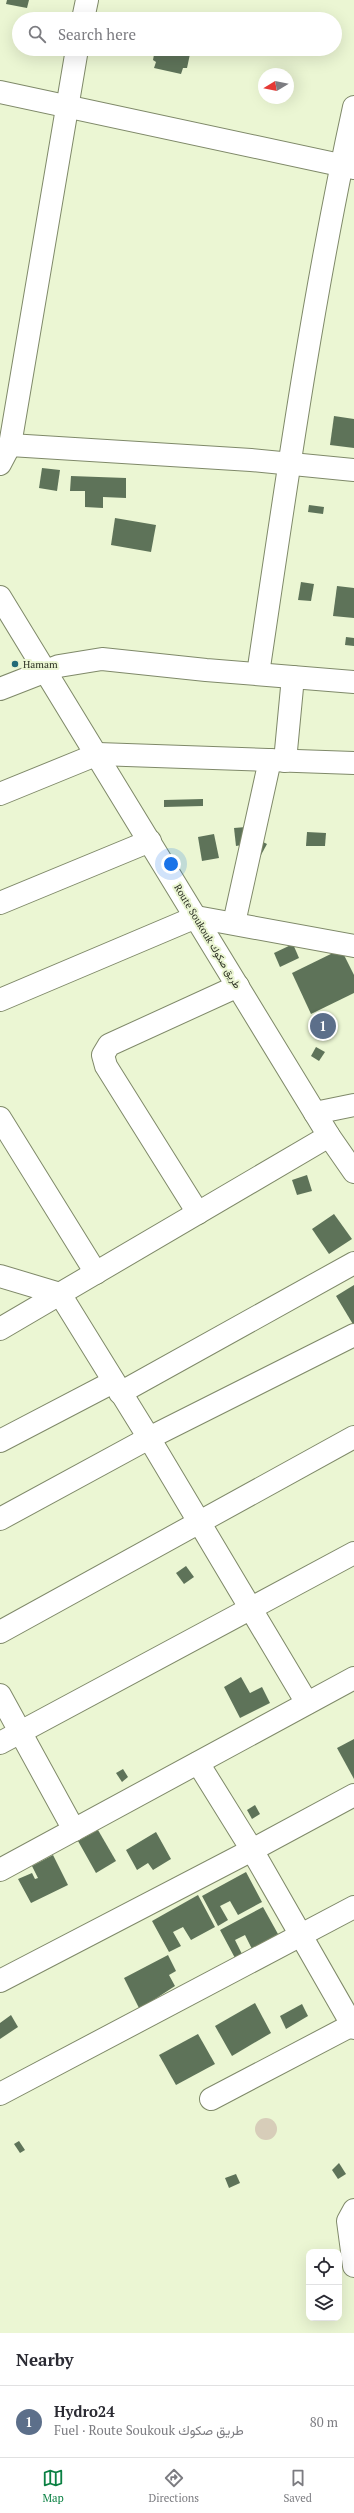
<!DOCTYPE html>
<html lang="en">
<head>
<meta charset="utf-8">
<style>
	:root { --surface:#fff; --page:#f2f2f3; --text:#2b2b33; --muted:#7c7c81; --line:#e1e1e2; --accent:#0b8043 }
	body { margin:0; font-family:"PT Serif",Vazirmatn,serif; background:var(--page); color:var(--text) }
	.controls { position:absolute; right:12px; bottom:12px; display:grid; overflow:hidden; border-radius:8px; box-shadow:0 4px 16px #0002 }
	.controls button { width:36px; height:36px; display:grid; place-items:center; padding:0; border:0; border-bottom:1px solid var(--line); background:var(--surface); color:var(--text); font:20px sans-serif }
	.compass { position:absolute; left:258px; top:68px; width:36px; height:36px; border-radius:50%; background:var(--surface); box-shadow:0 4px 16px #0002; rotate:260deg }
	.you { position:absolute; left:171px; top:864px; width:14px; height:14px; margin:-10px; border:3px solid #fff; border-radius:50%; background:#1a73e8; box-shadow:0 0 0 6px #1a73e833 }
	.badge { display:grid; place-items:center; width:26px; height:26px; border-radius:50%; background:var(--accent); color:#fff; font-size:13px; font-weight:700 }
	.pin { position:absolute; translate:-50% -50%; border:2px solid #fff; box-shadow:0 1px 4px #0006 }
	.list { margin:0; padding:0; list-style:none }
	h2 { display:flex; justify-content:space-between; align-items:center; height:52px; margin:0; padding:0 16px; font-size:17px }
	h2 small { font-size:13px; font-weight:400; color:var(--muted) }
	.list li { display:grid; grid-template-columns:26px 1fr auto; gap:12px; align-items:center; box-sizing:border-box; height:72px; padding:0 16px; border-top:1px solid var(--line) }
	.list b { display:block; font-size:15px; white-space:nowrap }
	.list p { margin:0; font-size:13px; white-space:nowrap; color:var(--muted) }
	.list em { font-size:13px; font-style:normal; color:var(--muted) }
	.icon { flex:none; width:22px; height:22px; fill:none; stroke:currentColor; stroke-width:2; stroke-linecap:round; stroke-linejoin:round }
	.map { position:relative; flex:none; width:354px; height:2333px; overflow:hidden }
	.search { position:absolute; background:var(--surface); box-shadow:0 4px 16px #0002; left:12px; right:12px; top:12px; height:44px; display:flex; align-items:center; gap:10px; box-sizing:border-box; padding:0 14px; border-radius:22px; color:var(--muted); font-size:15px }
	.sheet { height:124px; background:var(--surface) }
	nav { display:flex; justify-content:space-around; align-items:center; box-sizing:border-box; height:56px; border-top:1px solid var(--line); background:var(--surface); font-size:11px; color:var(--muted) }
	nav a { display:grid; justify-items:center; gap:2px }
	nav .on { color:var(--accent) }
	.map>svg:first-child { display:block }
</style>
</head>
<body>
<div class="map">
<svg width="354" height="2333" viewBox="0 0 354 2333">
	<rect width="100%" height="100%" fill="#ebf6d3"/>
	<circle fill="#d7cdb9" cx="266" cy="2129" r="11"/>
	<g fill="#5e7359">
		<polygon points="7,0 29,0 27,8 6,4"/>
		<polygon points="30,49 40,49 38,56 29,54"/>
		<polygon points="155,49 168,49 190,54 187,68 183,68 181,74 154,68 156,62 153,60"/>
		<polygon points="334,416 354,419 354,448 330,445"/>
		<polygon points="42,468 60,470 57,491 39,488"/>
		<polygon points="71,476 126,478 126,498 103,497 103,508 85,507 85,491 70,491"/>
		<polygon points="309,505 324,507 323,514 308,512"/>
		<polygon points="115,518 156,525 151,552 111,545"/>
		<polygon points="301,582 314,584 311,601 298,600"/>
		<polygon points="337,586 354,588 354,618 333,616"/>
		<polygon points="346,637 354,638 354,646 345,645"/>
		<polygon points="203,799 203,806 164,807 164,800"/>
		<polygon points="246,827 248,844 236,846 234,828"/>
		<polygon points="307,832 326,833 325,846 306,846"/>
		<polygon points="214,834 219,858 202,861 198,837"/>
		<polygon points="255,838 267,844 261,855 253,846"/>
		<polygon points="293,944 299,958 280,967 274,953"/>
		<polygon points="341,949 354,975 354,993 311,1014 292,973"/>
		<polygon points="316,1047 325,1052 319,1061 311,1056"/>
		<polygon points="307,1175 312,1191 297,1195 292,1180"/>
		<polygon points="334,1214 352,1239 329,1254 312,1229"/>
		<polygon points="354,1285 354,1326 336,1296"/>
		<polygon points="186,1566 194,1577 184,1584 176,1573"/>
		<polygon points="241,1677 250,1693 262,1687 270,1703 240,1718 224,1687"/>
		<polygon points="354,1739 354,1779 337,1748"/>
		<polygon points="123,1769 128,1777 122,1782 116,1773"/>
		<polygon points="255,1805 260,1814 252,1819 247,1810"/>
		<polygon points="98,1830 116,1861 96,1873 78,1841"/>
		<polygon points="156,1832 171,1859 153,1870 148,1863 137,1870 126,1850"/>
		<polygon points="53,1855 68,1885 31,1903 18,1879 32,1873 35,1879 38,1878 32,1866"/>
		<polygon points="246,1872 262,1902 238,1915 230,1901 220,1906 228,1920 218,1926 202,1896"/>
		<polygon points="198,1895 215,1927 191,1940 183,1927 173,1932 181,1946 169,1952 152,1921"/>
		<polygon points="263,1907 278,1934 252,1949 245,1935 235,1940 242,1954 235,1958 220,1930"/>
		<polygon points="168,1955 176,1971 169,1975 175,1986 152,2001 155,2007 142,2014 124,1978"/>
		<polygon points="255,2003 271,2033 232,2056 215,2026"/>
		<polygon points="302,2004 308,2016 286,2029 280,2016"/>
		<polygon points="11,2015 18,2027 0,2039 0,2023"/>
		<polygon points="198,2034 215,2064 176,2085 159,2055"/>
		<polygon points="19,2141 25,2150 20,2153 14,2144"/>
		<polygon points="339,2163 346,2174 338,2179 332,2170"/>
		<polygon points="236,2174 240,2183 229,2188 225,2178"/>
	</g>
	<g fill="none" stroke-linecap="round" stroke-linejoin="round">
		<defs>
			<g id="minor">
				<polyline points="83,19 87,0"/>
				<polyline points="0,92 354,168"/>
				<polyline points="10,445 251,460 354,470"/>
				<polyline points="0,464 10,445 77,49"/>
				<polyline points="0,597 329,1136 354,1172"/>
				<path d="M 258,674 C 286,485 313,294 354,107"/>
				<polyline points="0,689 59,666 102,659 206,670 354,682"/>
				<polyline points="285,761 293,677"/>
				<polyline points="0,794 98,754 354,763"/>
				<polyline points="0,903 150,841"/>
				<polyline points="234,923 270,760"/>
				<polyline points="0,1000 196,917 354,946"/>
				<polyline points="315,1113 354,1105"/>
				<polyline points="0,1118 96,1273"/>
				<polyline points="198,1213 106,1066 103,1055 109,1045 238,986"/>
				<polyline points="0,1276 60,1294 149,1438 307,1703"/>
				<polyline points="0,1329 329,1136"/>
				<polyline points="120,1393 354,1263"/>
				<polyline points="0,1441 113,1382"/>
				<polyline points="0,1519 149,1438 354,1335"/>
				<polyline points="0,1632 354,1437"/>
				<polyline points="0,1695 74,1830"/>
				<polyline points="0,1743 354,1553"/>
				<polyline points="198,1763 252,1850 354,2028"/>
				<polyline points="0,1870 354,1678"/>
				<polyline points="0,1981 252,1850 354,1795"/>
				<polyline points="0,2094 354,1907"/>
				<polyline points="211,2099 354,2024"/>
				<polyline points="354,2210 348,2221 354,2266"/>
			</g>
		</defs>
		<use href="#minor" stroke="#7f8969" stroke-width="24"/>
		<use href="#minor" stroke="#fff" stroke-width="22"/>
	</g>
	<circle fill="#226a77" stroke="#ebf6d3" stroke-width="1.5" cx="15" cy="664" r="4"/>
	<g text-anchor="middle" stroke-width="4" stroke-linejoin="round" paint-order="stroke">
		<g font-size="10" fill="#2d3224" stroke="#ebf6d3" text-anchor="start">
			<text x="23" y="668">Hamam</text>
		</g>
		<g font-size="10" fill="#2d3224" stroke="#ebf6d3">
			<text transform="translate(208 936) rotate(59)" y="4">Route Soukouk طريق صكوك</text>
		</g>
	</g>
</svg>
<div class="controls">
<button><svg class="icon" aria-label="locate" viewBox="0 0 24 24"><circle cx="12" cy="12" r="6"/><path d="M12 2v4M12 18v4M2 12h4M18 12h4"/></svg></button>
<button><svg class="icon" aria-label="layers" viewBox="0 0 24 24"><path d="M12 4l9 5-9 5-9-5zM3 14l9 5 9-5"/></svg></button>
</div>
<svg class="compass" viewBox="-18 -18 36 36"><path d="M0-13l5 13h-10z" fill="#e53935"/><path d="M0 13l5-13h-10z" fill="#7c7c81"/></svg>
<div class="you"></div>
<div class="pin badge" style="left:323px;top:1026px;background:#5c6f8a">1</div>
<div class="search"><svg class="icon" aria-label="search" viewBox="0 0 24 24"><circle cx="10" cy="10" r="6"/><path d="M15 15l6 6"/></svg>Search here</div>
</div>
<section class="sheet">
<h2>Nearby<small></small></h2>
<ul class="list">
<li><span class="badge" style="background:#5c6f8a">1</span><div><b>Hydro24</b><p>Fuel · Route Soukouk طريق صكوك</p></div><em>80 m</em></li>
</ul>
</section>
<nav>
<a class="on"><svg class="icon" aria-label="map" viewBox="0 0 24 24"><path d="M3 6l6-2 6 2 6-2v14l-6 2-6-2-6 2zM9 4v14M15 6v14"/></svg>Map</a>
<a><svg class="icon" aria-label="directions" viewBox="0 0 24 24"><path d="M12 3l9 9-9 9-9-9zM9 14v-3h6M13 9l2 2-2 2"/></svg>Directions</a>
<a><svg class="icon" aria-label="saved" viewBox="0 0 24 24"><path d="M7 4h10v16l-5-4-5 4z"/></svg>Saved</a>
</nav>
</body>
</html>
